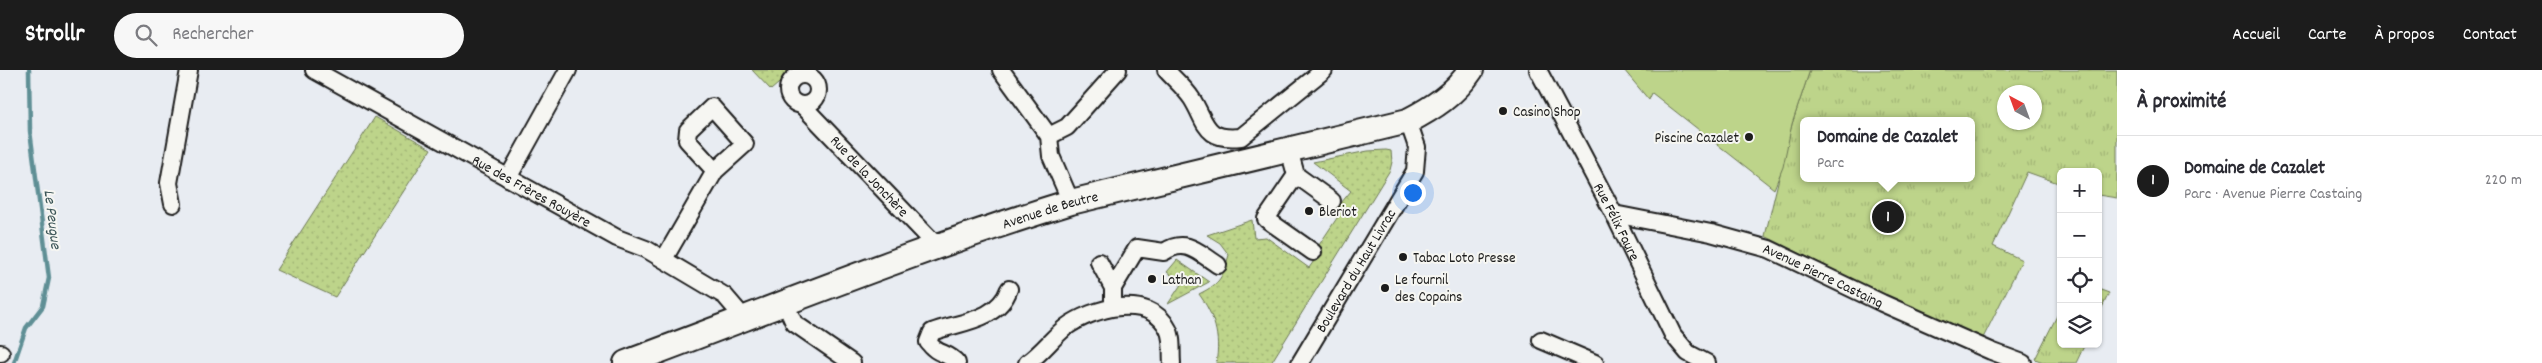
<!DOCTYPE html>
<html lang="fr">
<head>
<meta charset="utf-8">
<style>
	:root { --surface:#fff; --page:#f7f7f7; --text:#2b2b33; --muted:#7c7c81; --line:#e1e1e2; --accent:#1c1c1c }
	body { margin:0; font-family:Dekko,sans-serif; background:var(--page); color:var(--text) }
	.controls { position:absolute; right:15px; bottom:15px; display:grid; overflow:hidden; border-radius:8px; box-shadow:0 1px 4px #0004 }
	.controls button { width:45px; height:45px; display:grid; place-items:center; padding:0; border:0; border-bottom:1px solid var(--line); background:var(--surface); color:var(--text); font:25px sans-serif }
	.compass { position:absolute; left:1997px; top:15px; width:45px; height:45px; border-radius:50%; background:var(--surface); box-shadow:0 1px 4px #0004; rotate:319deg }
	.you { position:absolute; left:1412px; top:122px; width:18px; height:18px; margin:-12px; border:4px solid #fff; border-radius:50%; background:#1a73e8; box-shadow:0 0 0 8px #1a73e833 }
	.badge { display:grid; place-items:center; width:32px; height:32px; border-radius:50%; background:var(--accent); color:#fff; font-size:16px; font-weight:700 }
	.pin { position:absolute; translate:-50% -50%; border:2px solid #fff; box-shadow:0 1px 5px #0006 }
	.popup { position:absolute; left:1800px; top:47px; width:175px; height:65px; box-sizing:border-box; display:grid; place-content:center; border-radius:8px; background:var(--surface); filter:drop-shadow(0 1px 4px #0005); font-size:16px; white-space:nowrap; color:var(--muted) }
	.popup b { font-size:19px; color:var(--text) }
	.popup::after { content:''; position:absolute; left:50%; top:100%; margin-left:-10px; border:10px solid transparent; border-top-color:var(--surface) }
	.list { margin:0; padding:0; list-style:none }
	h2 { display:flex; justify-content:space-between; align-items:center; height:65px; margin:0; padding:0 20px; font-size:21px }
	h2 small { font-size:16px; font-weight:400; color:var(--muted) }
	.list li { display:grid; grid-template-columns:32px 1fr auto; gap:15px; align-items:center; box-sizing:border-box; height:90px; padding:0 20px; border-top:1px solid var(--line) }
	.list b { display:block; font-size:19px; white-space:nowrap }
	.list p { margin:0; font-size:16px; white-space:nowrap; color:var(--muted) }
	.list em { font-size:16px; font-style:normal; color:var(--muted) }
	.icon { flex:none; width:28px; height:28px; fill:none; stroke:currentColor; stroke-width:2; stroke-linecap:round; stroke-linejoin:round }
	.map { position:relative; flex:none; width:2117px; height:293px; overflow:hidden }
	header { display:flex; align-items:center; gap:30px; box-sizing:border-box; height:70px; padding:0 25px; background:var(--accent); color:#fff }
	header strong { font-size:24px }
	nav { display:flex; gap:28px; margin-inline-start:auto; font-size:18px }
	.search { width:350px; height:45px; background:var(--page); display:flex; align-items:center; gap:12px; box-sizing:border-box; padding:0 18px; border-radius:28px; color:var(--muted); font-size:19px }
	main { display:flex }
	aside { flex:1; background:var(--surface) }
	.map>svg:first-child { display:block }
</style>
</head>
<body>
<header>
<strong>Strollr</strong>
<div class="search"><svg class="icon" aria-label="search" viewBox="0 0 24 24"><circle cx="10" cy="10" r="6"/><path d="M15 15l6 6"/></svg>Rechercher</div>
<nav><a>Accueil</a><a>Carte</a><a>À propos</a><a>Contact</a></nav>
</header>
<main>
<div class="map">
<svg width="2117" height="293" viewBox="0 0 2117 293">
	<defs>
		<pattern id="grass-dots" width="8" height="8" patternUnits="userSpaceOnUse" patternTransform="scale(1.25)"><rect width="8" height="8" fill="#bdd48a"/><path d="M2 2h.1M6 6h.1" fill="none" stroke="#a2b576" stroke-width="1.8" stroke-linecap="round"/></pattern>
		<pattern id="park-tufts" width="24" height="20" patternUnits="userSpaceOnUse" patternTransform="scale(1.25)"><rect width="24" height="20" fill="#bdd48a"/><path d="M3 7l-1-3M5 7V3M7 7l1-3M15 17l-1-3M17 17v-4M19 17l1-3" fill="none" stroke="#a2b576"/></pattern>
	</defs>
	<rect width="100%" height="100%" fill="#e8ecf2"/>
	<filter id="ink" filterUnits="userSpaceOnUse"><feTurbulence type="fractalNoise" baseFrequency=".02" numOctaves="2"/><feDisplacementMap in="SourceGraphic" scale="10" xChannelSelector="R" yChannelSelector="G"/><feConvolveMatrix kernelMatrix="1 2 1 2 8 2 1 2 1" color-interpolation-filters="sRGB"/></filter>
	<g filter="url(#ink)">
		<g fill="url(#grass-dots)" stroke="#6c7853">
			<polygon points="752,0 794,0 771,20"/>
			<polygon points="375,47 431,79 335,227 276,200"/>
			<path d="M 1386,80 L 1391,81 L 1392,92 L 1390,100 L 1271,293 L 1216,293 C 1221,266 1214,245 1199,224 C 1221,213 1222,208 1229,185 L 1220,173 L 1207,165 L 1252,150 L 1254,168 L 1266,167 L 1309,198 L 1322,179 L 1319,175 L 1339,145 L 1336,139 L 1351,121 L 1313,92 L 1368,81 Z"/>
			<polygon points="1177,190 1209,212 1168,234 1182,213 1167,202"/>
		</g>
		<g fill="url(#park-tufts)" stroke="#6c7853" fill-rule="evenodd">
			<path d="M 1810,0 L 2117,0 L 2117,128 L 2098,125 L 2098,102 L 2061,102 L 2061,114 L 2027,102 L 1993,176 L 2022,190 L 1982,270 L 1880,223 L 1765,166 L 1792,54 ZM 2004,22 L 2034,22 L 2034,52 L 2004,52 ZM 1804,51 L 1972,51 L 1972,108 L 1804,108 Z"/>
			<polygon points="2098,219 2109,223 2098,246"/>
			<polygon points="2061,238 2061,274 2085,274 2076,293 2046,293 2035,289"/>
		</g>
		<polygon fill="#bdd48a" stroke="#6c7853" points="1624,0 1810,0 1792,54 1783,97 1774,119 1652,23 1649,30"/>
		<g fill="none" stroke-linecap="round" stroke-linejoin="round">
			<polyline stroke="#5f8f95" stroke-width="4.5" points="14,293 26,258 43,236 49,208 30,61 29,0"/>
			<defs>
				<g id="street">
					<path id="s1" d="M 314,0 L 617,168 L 646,179 L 725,226 L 737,240 L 739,250"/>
					<polyline points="1001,0 1049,66 1051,86 1071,132"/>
					<path d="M 1166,0 C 1174,9 1185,18 1192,29 C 1207,53 1204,71 1241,67 L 1324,0"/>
					<path id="s2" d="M 1538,0 L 1614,144 L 1673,265 L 1688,283 L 1707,293"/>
					<circle cx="803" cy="20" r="15"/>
					<path id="s3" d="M 802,35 L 936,175"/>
					<polyline points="1049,66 1067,57 1118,0"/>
					<polyline points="1289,80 1296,105 1332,131"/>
					<polyline points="1296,105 1266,149 1313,182"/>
					<polyline points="508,108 568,0"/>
					<polyline points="173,134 169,113 189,0"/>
					<path id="s4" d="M 1614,144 L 1711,163 L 1769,179 L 1882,233 L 1991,281 L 2023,293"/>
					<polyline points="664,189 715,101 745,74 712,37 688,60 687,70 715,101"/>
					<polyline points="1099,192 1113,218"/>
					<polyline points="785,233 794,253 852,293"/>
					<path d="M 1113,237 L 1113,218 L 1137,178 L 1164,182 C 1186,167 1199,183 1218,195"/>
					<polyline points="1541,270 1595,293"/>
					<polyline points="0,283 1,283"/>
					<path d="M 957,293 C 947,281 938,286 928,272 L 932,262 C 959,252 998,251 1009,219"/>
					<path d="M 1027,293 C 1042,283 1052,268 1066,257 C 1092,238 1150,222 1168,259 C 1173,268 1171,283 1172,293"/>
					<path id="s5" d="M 1300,293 L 1415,101 L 1417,77 L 1408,51"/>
				</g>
				<g id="secondary">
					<path id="s6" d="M 626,293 C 774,238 920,178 1071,132 L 1408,51 C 1433,38 1455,24 1471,0"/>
				</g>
			</defs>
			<use href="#street" stroke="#1c1c1c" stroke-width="20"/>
			<use href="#secondary" stroke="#1c1c1c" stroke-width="28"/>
			<use href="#street" stroke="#f6f6f2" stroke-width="16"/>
			<use href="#secondary" stroke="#f6f6f2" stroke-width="24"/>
		</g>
	</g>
	<g fill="#1c1c1c" stroke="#f6f6f2" stroke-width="2">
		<circle cx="1503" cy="41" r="5"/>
		<circle cx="1749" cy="67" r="5"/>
		<circle cx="1309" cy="141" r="5"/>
		<circle cx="1403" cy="187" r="5"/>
		<circle cx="1152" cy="209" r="5"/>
		<circle cx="1385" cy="218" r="5"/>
	</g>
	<g text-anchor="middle" stroke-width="4" stroke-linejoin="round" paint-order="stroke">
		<g font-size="15" fill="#1c1c1c" stroke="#f6f6f2" text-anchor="start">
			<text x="1513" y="46">Casino Shop</text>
			<text x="1739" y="72" text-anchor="end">Piscine Cazalet</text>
			<text x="1319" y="146">Bleriot</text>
			<text x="1413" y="192">Tabac Loto Presse</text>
			<text x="1162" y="214">Lathan</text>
			<text x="1395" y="214">Le fournil<tspan x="1395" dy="17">des Copains</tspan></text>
		</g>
		<g font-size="15" fill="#1c1c1c" stroke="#f6f6f2">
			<text dy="5" stroke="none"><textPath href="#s3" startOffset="98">Rue de la Jonchère</textPath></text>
			<text dy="5" stroke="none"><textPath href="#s1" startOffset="249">Rue des Frères Rouyère</textPath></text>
			<text dy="5" stroke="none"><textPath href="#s6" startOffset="451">Avenue de Beutre</textPath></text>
			<text dy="5" stroke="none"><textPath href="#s2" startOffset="171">Rue Félix Faure</textPath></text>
			<text dy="5" stroke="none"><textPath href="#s5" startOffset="108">Boulevard du Haut Livrac</textPath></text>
			<text dy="5" stroke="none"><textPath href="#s4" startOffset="219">Avenue Pierre Castaing</textPath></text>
		</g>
		<g font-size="16" font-style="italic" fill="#3d5658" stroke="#f6f6f2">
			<text transform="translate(54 149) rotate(83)" y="6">Le Peugue</text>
		</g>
	</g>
</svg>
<div class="controls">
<button>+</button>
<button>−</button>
<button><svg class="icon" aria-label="locate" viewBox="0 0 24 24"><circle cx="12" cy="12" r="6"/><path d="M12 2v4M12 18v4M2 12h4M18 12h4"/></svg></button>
<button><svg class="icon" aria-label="layers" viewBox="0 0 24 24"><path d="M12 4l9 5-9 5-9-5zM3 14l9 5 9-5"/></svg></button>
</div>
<svg class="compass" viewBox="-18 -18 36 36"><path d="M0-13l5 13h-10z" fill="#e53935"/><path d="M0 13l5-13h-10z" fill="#7c7c81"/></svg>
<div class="you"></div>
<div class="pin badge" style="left:1888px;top:147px">1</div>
<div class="popup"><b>Domaine de Cazalet</b>Parc</div>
</div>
<aside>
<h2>À proximité<small></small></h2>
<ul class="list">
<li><span class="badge">1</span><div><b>Domaine de Cazalet</b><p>Parc · Avenue Pierre Castaing</p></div><em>220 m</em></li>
</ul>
</aside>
</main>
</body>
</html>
